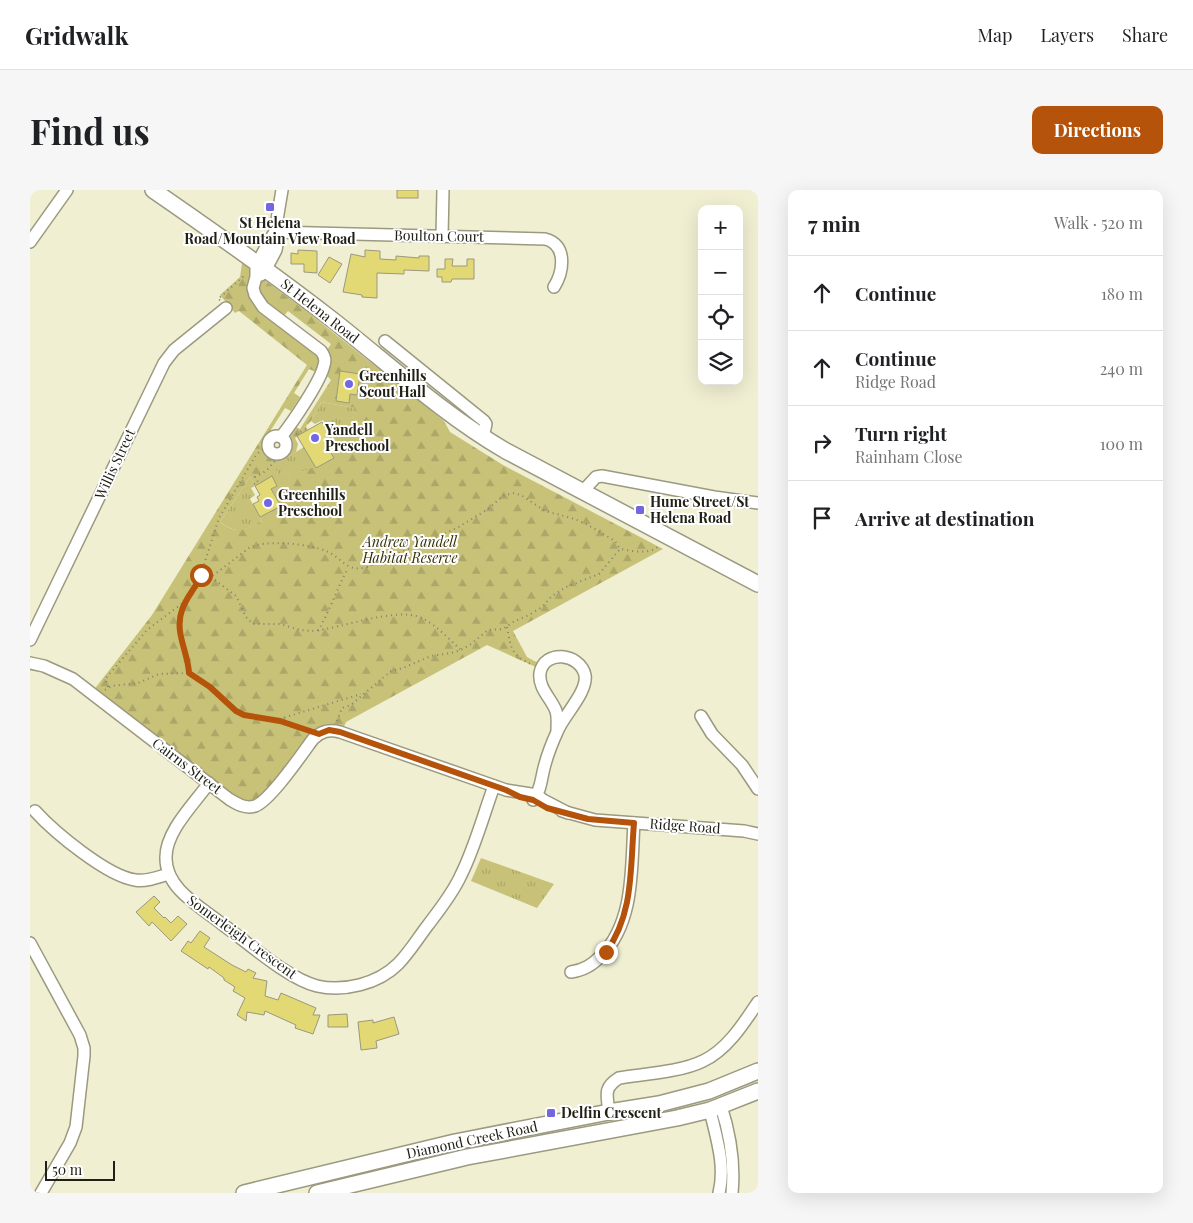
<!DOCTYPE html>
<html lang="en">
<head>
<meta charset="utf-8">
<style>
	:root { --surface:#fff; --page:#f6f6f6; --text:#202124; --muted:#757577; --line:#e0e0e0; --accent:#b45309 }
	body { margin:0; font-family:"Playfair Display",serif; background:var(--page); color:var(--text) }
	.controls { position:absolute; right:15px; top:15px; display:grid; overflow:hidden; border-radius:10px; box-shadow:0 5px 20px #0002 }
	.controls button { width:45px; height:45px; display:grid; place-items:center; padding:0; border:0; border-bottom:1px solid var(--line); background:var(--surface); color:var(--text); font:25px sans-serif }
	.scale { position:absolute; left:15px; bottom:12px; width:70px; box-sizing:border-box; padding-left:5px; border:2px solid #212016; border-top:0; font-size:14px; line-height:18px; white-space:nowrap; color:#212016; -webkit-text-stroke:4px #fff; paint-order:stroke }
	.stop { position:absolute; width:15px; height:15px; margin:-11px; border:4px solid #b45309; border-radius:50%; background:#fff }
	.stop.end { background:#b45309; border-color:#fff; box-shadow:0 1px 5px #0008 }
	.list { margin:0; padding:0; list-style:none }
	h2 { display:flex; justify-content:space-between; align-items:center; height:65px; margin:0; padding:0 20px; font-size:21px }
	h2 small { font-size:16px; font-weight:400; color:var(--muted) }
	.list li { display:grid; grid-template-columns:32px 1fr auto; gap:15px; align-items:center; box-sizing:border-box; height:75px; padding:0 20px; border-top:1px solid var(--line) }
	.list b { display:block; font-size:19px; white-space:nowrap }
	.list p { margin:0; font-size:16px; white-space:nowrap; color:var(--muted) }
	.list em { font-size:16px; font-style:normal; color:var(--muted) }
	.icon { flex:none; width:28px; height:28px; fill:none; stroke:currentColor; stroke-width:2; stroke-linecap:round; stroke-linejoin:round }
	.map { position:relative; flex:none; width:728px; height:1003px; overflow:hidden; border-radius:10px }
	header { display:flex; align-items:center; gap:30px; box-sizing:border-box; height:70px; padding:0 25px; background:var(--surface); border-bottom:1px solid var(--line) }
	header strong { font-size:24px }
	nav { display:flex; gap:28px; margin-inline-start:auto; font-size:18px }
	.intro { display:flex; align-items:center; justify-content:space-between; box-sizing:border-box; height:120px; padding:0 30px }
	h1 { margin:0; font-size:35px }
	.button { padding:12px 22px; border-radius:10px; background:var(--accent); color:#fff; font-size:18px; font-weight:700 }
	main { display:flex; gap:30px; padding:0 30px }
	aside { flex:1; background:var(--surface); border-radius:10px; box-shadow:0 5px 20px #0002 }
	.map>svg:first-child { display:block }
</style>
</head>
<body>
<header>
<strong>Gridwalk</strong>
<nav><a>Map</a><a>Layers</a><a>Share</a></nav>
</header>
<div class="intro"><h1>Find us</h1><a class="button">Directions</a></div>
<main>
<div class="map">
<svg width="728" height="1003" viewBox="0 0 728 1003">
	<defs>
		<pattern id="grass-tufts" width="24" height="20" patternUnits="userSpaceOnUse" patternTransform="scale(1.25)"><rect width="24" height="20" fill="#c8c279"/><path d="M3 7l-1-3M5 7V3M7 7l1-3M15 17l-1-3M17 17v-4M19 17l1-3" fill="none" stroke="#aca668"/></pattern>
		<pattern id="forest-firs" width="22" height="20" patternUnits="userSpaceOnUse" patternTransform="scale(1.25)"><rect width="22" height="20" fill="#c8c279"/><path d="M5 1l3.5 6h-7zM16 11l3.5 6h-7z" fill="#aca668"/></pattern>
	</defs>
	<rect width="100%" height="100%" fill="#f0efd2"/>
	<g fill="url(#grass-tufts)">
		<polygon points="291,212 325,218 321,248 302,245 293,230 285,234 281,231"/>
		<polygon points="274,257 286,278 266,283 248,284 243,276"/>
		<path d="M 220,287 L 225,296 L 221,298 L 225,305 L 220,309 L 232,331 C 213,341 209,345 190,332 Z"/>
		<polygon points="451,668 524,694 507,718 441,691"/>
	</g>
	<path fill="url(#forest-firs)" fill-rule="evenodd" d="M 212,73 L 219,78 L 220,81 L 219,101 L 287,165 C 291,171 289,175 286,182 L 279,179 L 264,203 L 270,207 L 261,221 L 255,218 L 237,246 L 233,257 L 239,266 L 250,268 C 265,260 257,250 264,236 L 270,239 L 301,190 L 296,185 L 297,160 L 301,154 L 258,121 L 254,126 L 235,112 L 227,97 L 233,89 L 275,120 L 414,231 L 420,242 L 473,275 L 633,359 L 483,441 L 497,467 L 510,474 L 508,478 L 457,455 L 316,532 L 313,539 L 303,536 L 227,612 L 212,613 L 63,501 L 122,425 L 277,175 L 209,121 L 205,123 L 190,105 L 210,87 ZM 310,181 L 330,184 L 327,205 L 320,204 L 319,212 L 306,210 ZM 291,212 L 325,218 L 320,247 L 302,245 L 310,259 L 301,264 L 303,268 C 284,279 271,283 248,284 L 244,276 L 266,262 L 268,254 L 265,248 L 278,240 L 276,236 L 281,231 ZM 220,287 L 225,296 L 242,287 L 247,296 L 241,299 L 251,316 L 230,327 L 232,331 C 214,340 207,345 190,332 Z"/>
	<g fill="#e2d974" stroke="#9a987e">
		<rect x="367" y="0" width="21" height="8"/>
		<polygon points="268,60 287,61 287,83 274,82 274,74 261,74 261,63 268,64"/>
		<polygon points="335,60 350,61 350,69 366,70 366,66 389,68 389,66 399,66 399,81 374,80 374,84 347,83 347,108 332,107 332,105 313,102 321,64 335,67"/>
		<polygon points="299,67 312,74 300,93 288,85"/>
		<polygon points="415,69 423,69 422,76 437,76 437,69 444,69 444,89 422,89 421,92 412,92 412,87 407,87 407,79 415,79"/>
		<polygon points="310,181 330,184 327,205 320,204 319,213 306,211"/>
		<polygon points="292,232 303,251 296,255 304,268 286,278 267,246"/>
		<polygon points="242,286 247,296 241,299 251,316 230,327 223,314 229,311 227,307 230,305 225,296"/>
		<polygon points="124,706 130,712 124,718 134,728 135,727 141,733 148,726 157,734 141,751 122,732 119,736 106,722"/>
		<polygon points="170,741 180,748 174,757 202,775 216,782 218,779 226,783 223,788 237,791 235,806 248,810 251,803 286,818 283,825 290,825 283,844 265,838 266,835 235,821 234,825 217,822 216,831 207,825 215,808 203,801 205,797 194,790 194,788 179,777 178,779 151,761 158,751 161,753"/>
		<polygon points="317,824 318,837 298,837 298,825"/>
		<polygon points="364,827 369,844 346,851 347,858 331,860 328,832 343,830 343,833"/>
	</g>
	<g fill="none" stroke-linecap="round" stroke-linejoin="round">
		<defs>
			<g id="minor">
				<path d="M 245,42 L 515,49 C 537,54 534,81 524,97"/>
				<path d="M 245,42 L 239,51 L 226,76 L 226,87 L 223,98 L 225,105 L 233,117 L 291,161 C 294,165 296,170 294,175 C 291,191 262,233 251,247"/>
				<polyline points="412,46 413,0"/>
				<polyline points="0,52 37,0"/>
				<polyline points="231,85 236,79 246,60 248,49 245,42 252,0"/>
				<polyline points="355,151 454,231 456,234 453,247"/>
				<circle cx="247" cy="255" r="9"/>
				<polyline points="553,301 566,287 572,286 684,307 728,313"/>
				<polyline points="0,450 134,173 144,160 196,118"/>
				<path d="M 0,473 L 14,476 L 43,489 L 199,609 C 207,614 215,619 225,616 C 240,611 272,564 283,549 C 291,541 299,539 310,542 L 476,600 L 507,605 L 513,610 L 538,623"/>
				<polyline points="671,526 682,544 712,575 728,599"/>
				<path d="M 179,593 C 164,614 136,641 136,667 C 135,699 171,717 192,734 C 217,752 258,789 287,796 C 314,802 348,794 368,774 C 379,763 388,748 398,735 C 410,719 423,703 431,685 C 445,657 453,626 464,596"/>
				<path d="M 503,610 C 511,601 511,589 514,578 C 517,566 522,553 527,542 C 533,526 558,502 555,485 C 550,463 514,459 510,483 C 508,498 521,508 526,521 C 528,527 527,534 527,540"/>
				<path d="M 5,621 C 24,642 77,686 105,690 C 117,692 128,687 139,684"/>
				<polyline points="532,621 565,630 714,641 728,644"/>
				<polyline points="0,753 50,845 54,858 54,866 46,937 40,953 11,1003"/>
				<path d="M 541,782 C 554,780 562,775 571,766 C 605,732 601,677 604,633"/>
				<path d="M 691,916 C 700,944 705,973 702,1003"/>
				<path d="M 680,920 C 686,947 696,975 689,1003"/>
				<path d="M 579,922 C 577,905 573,898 589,888 C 614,884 651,882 673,871 C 697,860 714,833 728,812"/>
			</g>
			<g id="major">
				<path d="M 123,0 C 184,42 245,85 304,131 C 361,176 414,225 476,261 L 728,394"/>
				<polyline points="214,1003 425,952 579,922 629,914 679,901 728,881"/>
				<polyline points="287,1003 437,967 647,928 680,920 728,901"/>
			</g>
		</defs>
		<use href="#minor" stroke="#9b997f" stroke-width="14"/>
		<use href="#major" stroke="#9b997f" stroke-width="18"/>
		<g stroke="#82816e" stroke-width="2" stroke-dasharray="1 4" stroke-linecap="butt">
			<polyline points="190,110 188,109 215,85"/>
			<polyline points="266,244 278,238"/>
			<polyline points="224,294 228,292 225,287 236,281 245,271 257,265 261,257 261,251"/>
			<path d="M 181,387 L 206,406 L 216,427 L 223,434 L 250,434 L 270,440 L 281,441 C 311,439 366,416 392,428 C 406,435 419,449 431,460"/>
			<path d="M 163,401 L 219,358 C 234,349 280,354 296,361 C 313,368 316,383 337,377 L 427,338 L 458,319 L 473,306 L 483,303 L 491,305 L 515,321 L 545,329 L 558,335 L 585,351 L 590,359"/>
			<path d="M 477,437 C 481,459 481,465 503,475"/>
			<path d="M 288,441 C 300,420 307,399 318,378"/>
			<polyline points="159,483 150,441 151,421 169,390 189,328 226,265 238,255"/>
			<polyline points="78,497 76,491 76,488 117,440 154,412"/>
			<polyline points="75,500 81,496 108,493 129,484 158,483 179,497 210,523 222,527 250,531 277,540"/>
			<polyline points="251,531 253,528 331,504"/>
			<path d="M 307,531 L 312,518 L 321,515 L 361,481 L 373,478 L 401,466 L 421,463 L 431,460 L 441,454 L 458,440 L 473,439 L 483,432 L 499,425 L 512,417 L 522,406 L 536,397 L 569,384 L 590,359 C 603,361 618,365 629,356"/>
		</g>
		<use href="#minor" stroke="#fff" stroke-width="11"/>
		<use href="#major" stroke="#fff" stroke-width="15"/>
	</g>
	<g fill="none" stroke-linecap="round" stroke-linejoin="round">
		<path stroke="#b45309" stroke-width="6" d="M 171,385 C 166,398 156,407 152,420 C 144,442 158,462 159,483 L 180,497 L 206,521 L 214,525 L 250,531 L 289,544 L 299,540 L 310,542 L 476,600 L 490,607 L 503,610 L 517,618 L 558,629 L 604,633 C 600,679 604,723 576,762"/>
	</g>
	<g fill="#7366e0" stroke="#fff" stroke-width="2">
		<rect x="235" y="12" width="10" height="10" rx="2.5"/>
		<circle cx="319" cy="194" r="5"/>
		<circle cx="285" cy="248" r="5"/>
		<circle cx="238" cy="313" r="5"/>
		<rect x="605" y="315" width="10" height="10" rx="2.5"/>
		<rect x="516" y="918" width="10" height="10" rx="2.5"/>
	</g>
	<g text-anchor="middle" stroke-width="4" stroke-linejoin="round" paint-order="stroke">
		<g font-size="14" font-weight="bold" fill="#212016" stroke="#fff" text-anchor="start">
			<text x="240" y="38" text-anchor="middle">St Helena<tspan x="240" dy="16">Road/Mountain View Road</tspan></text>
			<text x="329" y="191">Greenhills<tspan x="329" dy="16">Scout Hall</tspan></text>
			<text x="295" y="245">Yandell<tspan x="295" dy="16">Preschool</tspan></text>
			<text x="248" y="310">Greenhills<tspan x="248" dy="16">Preschool</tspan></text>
			<text x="620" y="317">Hume Street/St<tspan x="620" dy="16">Helena Road</tspan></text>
			<text x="531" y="928">Delfin Crescent</text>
		</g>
		<g font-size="14" fill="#212016" stroke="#fff">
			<text transform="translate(409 46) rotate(1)" y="5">Boulton Court</text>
			<text transform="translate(290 121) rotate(38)" y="5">St Helena Road</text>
			<text transform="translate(85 274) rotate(-65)" y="5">Willis Street</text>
			<text transform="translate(157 576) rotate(37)" y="5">Cairns Street</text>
			<text transform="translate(655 636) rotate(4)" y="5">Ridge Road</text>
			<text transform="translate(212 747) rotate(36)" y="5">Somerleigh Crescent</text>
			<text transform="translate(442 950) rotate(-12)" y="5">Diamond Creek Road</text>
		</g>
		<g font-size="14" font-style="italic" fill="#332f02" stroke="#fff">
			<text x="380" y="357">Andrew Yandell<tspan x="380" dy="16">Habitat Reserve</tspan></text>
		</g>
	</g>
</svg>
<div class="controls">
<button>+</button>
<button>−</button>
<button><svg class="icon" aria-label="locate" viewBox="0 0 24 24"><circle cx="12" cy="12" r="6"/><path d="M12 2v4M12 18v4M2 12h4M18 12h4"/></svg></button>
<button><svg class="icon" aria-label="layers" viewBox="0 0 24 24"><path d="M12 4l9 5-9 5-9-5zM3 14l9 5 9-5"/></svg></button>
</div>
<div class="scale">50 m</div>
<div class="stop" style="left:171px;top:385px"></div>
<div class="stop end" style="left:576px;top:762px"></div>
</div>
<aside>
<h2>7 min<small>Walk · 520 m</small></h2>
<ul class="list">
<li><svg class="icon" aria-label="ahead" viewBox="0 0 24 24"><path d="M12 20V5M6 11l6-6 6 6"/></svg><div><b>Continue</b></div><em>180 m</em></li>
<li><svg class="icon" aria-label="ahead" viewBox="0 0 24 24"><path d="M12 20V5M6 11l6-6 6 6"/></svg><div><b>Continue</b><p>Ridge Road</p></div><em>240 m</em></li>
<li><svg class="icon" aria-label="right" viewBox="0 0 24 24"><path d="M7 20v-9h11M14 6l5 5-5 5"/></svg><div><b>Turn right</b><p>Rainham Close</p></div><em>100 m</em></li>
<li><svg class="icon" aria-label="arrive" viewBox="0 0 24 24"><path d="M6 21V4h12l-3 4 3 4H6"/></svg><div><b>Arrive at destination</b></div></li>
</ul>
</aside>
</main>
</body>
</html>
